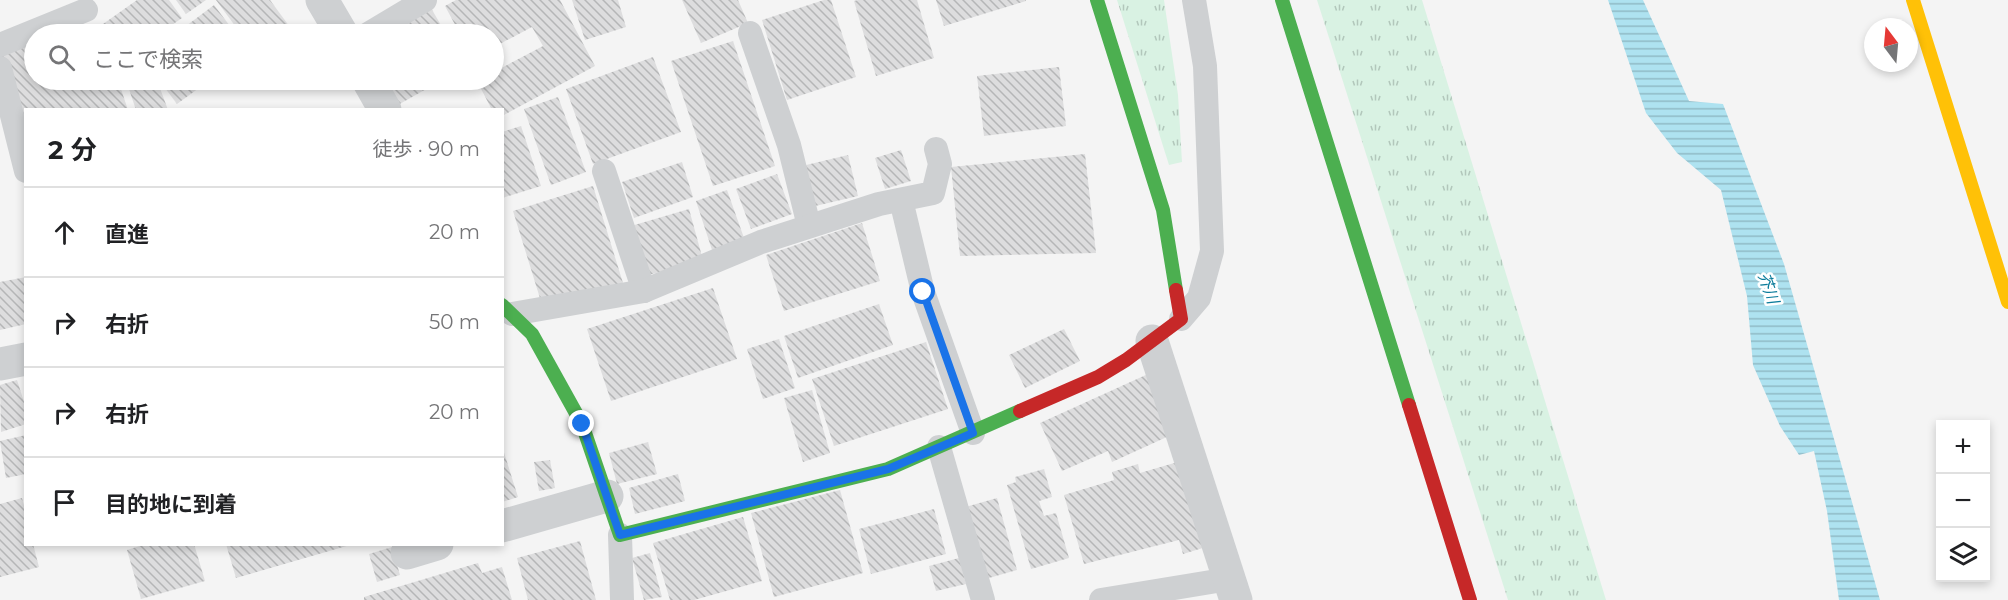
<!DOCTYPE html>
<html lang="ja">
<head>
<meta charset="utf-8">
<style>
	:root { --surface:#fff; --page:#f6f6f6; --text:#202124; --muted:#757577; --line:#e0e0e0 }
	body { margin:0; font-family:Montserrat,"Noto Sans JP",sans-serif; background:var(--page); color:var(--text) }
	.controls { position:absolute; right:18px; bottom:18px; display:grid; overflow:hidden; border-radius:0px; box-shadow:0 3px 9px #0003 }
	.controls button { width:54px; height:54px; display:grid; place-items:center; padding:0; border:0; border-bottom:2px solid var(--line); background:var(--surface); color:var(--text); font:30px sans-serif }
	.compass { position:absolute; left:1864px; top:18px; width:54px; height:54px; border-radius:50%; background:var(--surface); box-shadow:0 3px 9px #0003; rotate:344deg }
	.stop { position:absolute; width:18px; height:18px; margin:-14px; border:4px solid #1a73e8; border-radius:50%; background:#fff }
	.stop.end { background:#1a73e8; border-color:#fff; box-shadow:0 2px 6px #0008 }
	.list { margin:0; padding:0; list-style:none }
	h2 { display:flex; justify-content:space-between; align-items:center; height:78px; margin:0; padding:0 24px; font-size:26px }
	h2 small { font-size:20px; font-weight:400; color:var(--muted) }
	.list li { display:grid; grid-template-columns:39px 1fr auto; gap:18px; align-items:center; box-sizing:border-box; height:90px; padding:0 24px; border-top:2px solid var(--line) }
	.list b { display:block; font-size:22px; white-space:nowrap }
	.list em { font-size:20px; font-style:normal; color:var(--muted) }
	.icon { flex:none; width:33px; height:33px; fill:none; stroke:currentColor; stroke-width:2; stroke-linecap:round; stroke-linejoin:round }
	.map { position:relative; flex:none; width:2008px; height:600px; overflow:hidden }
	.search { position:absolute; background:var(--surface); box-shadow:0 3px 9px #0003; left:24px; top:24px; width:480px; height:66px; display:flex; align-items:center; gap:15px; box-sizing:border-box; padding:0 21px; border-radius:33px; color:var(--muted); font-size:22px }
	.panel { position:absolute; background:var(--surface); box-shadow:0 3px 9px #0003; left:24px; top:108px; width:480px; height:438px; border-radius:0px }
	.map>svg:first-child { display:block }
</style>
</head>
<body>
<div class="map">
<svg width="2008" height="600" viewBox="0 0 2008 600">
	<defs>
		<pattern id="grass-tufts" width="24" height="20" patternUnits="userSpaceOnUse" patternTransform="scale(1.5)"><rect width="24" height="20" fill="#d9f2e3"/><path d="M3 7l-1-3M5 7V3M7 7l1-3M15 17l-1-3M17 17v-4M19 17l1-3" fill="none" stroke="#b2c7bb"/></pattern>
		<pattern id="water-rules" width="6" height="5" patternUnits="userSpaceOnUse" patternTransform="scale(1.5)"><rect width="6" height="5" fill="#aee2f0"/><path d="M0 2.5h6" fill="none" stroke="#90bac6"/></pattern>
		<pattern id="building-back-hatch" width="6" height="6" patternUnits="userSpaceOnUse" patternTransform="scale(1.5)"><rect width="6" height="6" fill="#ddddde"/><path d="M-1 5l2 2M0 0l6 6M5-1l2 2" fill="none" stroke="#b5b6b7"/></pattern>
	</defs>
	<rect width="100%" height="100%" fill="#f4f4f4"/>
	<g fill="url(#grass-tufts)">
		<polygon points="1117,0 1164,0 1178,95 1182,162 1169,165"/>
		<polygon points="1317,0 1422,0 1606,600 1508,600"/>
	</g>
	<polygon fill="url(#water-rules)" points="1608,0 1643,0 1689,101 1723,104 1784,264 1880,600 1839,600 1827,511 1814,451 1799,455 1780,426 1753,365 1747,296 1721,190 1677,153 1646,113"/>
	<g fill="url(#building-back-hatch)">
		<polygon points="137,0 169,0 182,18 159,34 111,34 103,24"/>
		<polygon points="176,0 206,0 186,14"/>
		<polygon points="216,0 270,0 295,34 241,34"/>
		<polygon points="456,0 560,0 595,66 502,116 502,110 492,110 477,81 494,80 494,72 543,46 532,27 494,47 494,34 460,34 445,6"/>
		<polygon points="572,0 618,0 626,27 585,40"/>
		<polygon points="682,0 738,0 748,23 701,43"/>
		<polygon points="824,0 831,0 856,77 787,100 762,20"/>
		<polygon points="858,0 917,0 934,58 876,76 854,1"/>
		<polygon points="936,0 1026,0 1026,1 944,26"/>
		<polygon points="214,5 236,34 192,34 186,26"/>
		<polygon points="431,8 446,34 385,34"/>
		<polygon points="34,39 34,80 118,80 128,110 26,110 26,139 0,56"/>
		<polygon points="733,41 775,166 713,186 671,61"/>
		<polygon points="653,57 681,132 593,164 566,89"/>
		<polygon points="1059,67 1066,126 984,136 977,76"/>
		<polygon points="145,80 157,80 168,110 136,110 128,86"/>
		<polygon points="159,80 210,80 177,104"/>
		<polygon points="383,80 442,80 398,105"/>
		<polygon points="558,97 586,172 551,185 524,109"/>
		<polygon points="521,126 541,186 502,198 502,132"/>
		<polygon points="901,150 911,181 885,189 875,158"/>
		<polygon points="1085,154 1096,253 960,256 951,167"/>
		<polygon points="848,155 858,196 811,207 802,166"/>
		<polygon points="682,162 693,197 634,218 622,182"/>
		<polygon points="777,174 792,214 751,229 736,189"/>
		<polygon points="593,186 623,283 543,308 513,211"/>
		<polygon points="727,190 744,238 712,250 696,201"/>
		<polygon points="689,209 703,260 645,276 631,226"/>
		<polygon points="862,223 880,281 784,311 766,255"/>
		<polygon points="26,277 26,324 0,330 0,282"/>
		<polygon points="713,288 737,359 611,401 587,329"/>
		<polygon points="879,304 893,345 798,378 784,336"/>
		<polygon points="1064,329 1080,361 1025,388 1009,355"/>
		<polygon points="779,339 795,388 763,399 747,349"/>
		<polygon points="926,342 948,409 834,446 812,379"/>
		<polygon points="1148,374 1169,436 1112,462 1108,451 1062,471 1040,423"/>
		<polygon points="17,380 26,408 26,424 1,432 0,385"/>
		<polygon points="812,390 830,453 803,462 784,398"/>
		<polygon points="26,435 26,474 6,478 0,441"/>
		<polygon points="648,442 657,474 617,484 609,453"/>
		<polygon points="502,446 518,497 502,502"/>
		<polygon points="550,460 555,488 539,491 534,462"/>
		<polygon points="1181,461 1206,547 1183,554 1179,540 1084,564 1064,495 1114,480 1112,472 1138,464 1140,473"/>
		<polygon points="1044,469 1052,497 1039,501 1044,516 1056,513 1069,558 1031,569 1007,485 1016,482 1015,477"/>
		<polygon points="678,474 685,501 635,514 629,488"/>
		<polygon points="840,490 863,573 774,597 751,513"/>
		<polygon points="22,498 26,513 26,544 33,544 39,567 0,577 0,504"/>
		<polygon points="997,498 1017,570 982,580 962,508"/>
		<polygon points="934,509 946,554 871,574 859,529"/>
		<polygon points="743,517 762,581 694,600 670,600 653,543"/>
		<polygon points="580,541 596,600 528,600 517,558"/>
		<polygon points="146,544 194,544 205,581 141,599 127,550"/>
		<polygon points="226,544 350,544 350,545 236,578"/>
		<polygon points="392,547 400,575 377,582 369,554"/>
		<polygon points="650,553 662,597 644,600 632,558"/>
		<polygon points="959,558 966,584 936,591 929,566"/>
		<polygon points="478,563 482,573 502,567 512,600 364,600 364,597"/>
	</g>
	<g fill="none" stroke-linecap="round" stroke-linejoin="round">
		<g stroke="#ced0d2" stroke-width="24">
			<polyline points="750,33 789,145 809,226"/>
			<polyline points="368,34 425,0"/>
			<polyline points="0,45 86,10"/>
			<polyline points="0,68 26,171"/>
			<polyline points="604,171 644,291"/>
			<polyline points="901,200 923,292 973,433"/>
			<polyline points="512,314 644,291 761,242 879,204 933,193 940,164 936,149"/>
			<polyline points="1181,319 1199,298 1212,251 1205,66 1194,0"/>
			<polyline points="939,447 983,600"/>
			<polyline points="620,535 622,600"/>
			<polyline points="1101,600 1229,579"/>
		</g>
		<g stroke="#ced0d2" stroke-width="33">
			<polyline points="322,0 342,34"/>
			<polyline points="368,80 385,110"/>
			<polyline points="1152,341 1236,600"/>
			<polyline points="0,364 26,359"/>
			<polyline points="502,526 607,496"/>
			<polyline points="407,553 437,544"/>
		</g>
		<g stroke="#4caf50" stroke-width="14">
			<polyline points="1097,0 1163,210 1176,290"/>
			<polyline points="1282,0 1409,405"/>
			<polyline points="502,305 532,334 582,424 620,535 888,469 1020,411"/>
		</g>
		<polyline stroke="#ffc107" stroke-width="14" points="1913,0 2008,302"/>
		<g stroke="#c62828" stroke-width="14">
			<polyline points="1409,405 1470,600"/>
			<polyline points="1020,411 1098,377 1126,360 1181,319 1176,290"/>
		</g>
	</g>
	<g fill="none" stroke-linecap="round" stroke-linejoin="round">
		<polyline stroke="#1a73e8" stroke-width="8" points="582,424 620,535 888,469 973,433 923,292"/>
	</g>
	<g text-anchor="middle" stroke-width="5" stroke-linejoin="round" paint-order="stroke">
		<g font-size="16" font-style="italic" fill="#0c7c9b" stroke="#fff">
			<text transform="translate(1769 288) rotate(70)" y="6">芥川</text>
		</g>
	</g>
</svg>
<div class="controls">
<button>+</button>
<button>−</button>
<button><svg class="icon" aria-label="layers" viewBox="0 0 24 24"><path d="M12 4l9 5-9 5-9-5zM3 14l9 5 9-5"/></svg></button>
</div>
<svg class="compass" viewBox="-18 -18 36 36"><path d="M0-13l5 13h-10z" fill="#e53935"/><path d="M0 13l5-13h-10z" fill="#757577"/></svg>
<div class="stop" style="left:923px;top:292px"></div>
<div class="stop end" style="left:582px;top:424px"></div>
<div class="search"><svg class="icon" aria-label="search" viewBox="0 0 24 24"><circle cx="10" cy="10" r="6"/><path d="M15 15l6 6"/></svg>ここで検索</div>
<section class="panel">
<h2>2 分<small>徒歩 · 90 m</small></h2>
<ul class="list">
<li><svg class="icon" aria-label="ahead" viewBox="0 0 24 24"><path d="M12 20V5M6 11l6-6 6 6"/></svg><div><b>直進</b></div><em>20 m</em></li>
<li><svg class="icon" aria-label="right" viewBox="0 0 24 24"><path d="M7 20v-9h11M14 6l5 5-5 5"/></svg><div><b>右折</b></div><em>50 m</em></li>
<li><svg class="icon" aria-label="right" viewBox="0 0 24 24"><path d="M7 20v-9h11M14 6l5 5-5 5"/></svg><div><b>右折</b></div><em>20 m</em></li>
<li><svg class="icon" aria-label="arrive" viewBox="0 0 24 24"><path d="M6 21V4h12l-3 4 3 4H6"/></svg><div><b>目的地に到着</b></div></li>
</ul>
</section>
</div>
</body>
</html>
